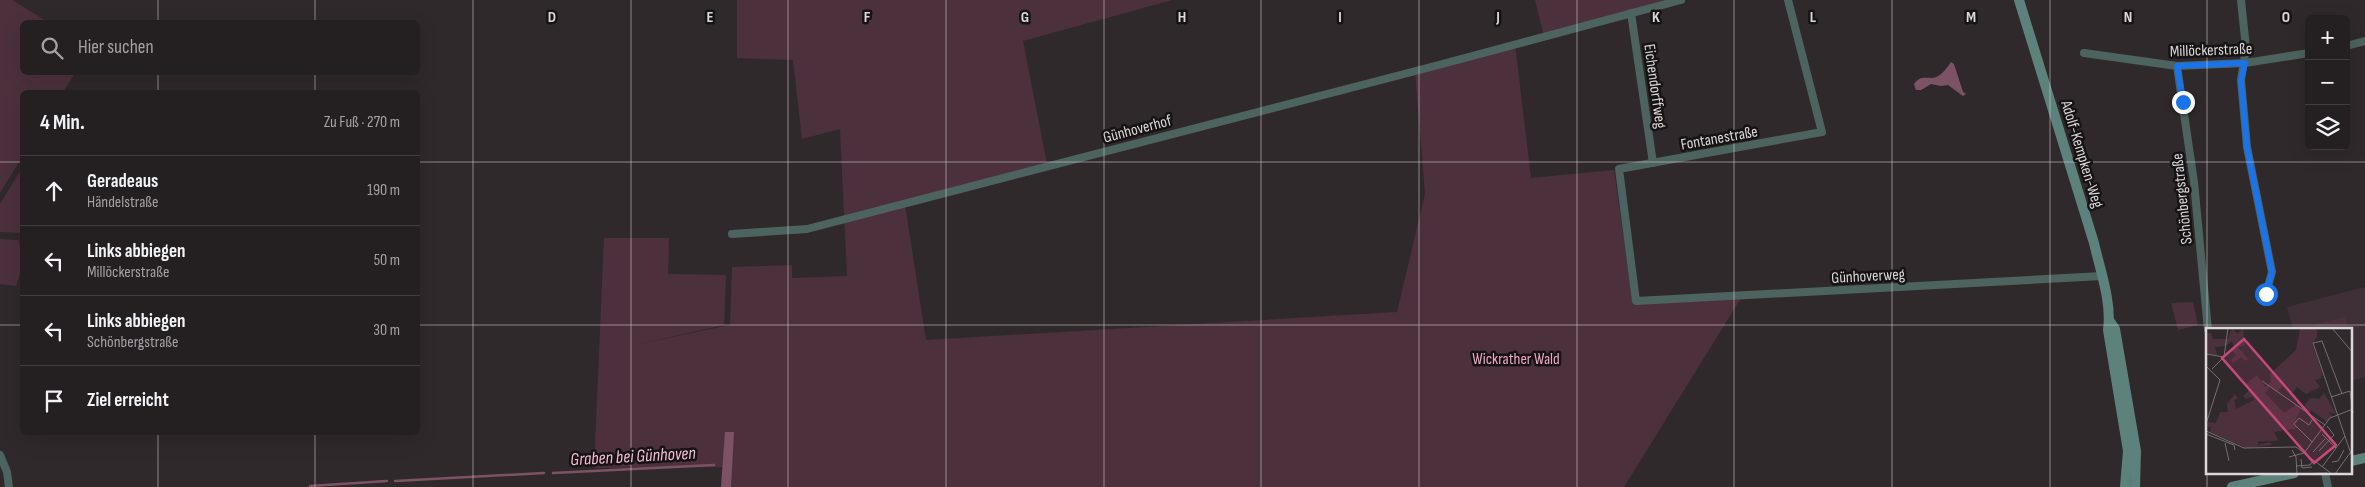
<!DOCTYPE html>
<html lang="de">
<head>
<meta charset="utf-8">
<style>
	:root { --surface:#241f21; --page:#302c2e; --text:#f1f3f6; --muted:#a3a2a5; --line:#413d3f }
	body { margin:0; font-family:"Sofia Sans Condensed",sans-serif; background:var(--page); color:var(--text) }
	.controls { position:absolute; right:15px; top:15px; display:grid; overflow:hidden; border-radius:8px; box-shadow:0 5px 20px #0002 }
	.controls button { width:45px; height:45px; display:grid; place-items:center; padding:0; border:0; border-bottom:1px solid var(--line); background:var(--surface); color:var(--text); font:25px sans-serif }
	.stop { position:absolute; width:15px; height:15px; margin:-11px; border:4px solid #1a73e8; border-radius:50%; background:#fff }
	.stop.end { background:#1a73e8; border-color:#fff; box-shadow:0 1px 5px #0008 }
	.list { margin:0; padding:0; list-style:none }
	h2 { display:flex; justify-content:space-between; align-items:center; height:65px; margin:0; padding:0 20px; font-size:21px }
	h2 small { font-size:16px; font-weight:400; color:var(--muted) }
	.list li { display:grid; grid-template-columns:32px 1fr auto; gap:15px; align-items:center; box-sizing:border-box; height:70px; padding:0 20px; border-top:1px solid var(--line) }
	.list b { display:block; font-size:19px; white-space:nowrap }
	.list p { margin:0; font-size:16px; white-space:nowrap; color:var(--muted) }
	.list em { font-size:16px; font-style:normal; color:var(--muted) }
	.icon { flex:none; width:28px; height:28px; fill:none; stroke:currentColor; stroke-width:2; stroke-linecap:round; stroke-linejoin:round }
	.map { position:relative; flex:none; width:2365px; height:487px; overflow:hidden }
	.search { position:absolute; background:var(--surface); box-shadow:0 5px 20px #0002; left:20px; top:20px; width:400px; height:55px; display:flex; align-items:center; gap:12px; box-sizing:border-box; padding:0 18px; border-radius:8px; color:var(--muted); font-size:19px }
	.panel { position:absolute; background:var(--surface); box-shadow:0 5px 20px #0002; left:20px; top:90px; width:400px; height:345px; border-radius:8px }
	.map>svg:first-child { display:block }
</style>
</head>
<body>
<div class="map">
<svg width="2365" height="487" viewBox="0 0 2365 487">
	<rect width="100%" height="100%" fill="#30292c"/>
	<polygon fill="#3e3036" points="2365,287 2365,377 2351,381 2351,330 2293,329 2287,307"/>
	<g fill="#4c313d">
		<polygon points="0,0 12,0 48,22 22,22 22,72 75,73 63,92 22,92 22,157 0,193"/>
		<polygon points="737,0 1172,0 1023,41 1047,164 905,205 926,340 1397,312 1425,194 1415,71 1515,44 1531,178 1614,170 1633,305 1741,298 1624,487 721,487 722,467 594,468 604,238 669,238 668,274 726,275 724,325 639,344 730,325 732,267 792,265 792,278 847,276 840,129 802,139 793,60 737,58"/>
		<polygon points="1535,0 1669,0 1544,36"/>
		<polygon points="22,168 22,233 0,232 0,204"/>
		<path d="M 0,239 L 18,240 C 25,257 22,269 16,286 L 0,284 Z"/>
		<polygon points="2193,302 2198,325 2178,330 2171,303"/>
		<polygon points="2345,317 2348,329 2314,329 2313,325"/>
	</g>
	<g fill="#7e5265">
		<path d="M 1951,62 L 1954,64 L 1963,92 L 1966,94 L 1963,96 L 1948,85 L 1941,86 L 1931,84 L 1921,90 L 1916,90 L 1914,84 C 1920,76 1924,78 1932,78 C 1940,78 1947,68 1951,62 Z"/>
		<polygon points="725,432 734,432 731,487 721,487"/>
	</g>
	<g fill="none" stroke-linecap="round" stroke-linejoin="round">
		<g stroke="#7e5265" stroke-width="2.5">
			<polyline points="553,473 714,465"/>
			<polyline points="395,481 544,473"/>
			<polyline points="310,486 387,481"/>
		</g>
		<g stroke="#4c635f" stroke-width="8">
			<polyline points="1788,0 1822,132 1619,169 1636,301 2102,276"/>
			<polyline points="2241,0 2246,48 2241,80 2247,147 2272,272 2266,293"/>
			<polyline points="1631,13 1653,163"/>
			<polyline points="2346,46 2365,41"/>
			<polyline points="2084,53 2177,66 2245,63 2309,53"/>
			<polyline points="2177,66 2194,182 2208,330"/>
			<polyline points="732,234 807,229 1431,67 1681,0"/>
			<polyline points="0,455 7,472 9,487"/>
			<polyline points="2325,473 2328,487"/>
		</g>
		<g stroke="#5d827c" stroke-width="10">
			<path d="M 2019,0 L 2094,243 C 2100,270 2112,302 2108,330 L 2128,451 L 2125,487"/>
			<polyline points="2109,320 2115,329 2136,451 2135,487"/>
			<polyline points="2351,461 2365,458"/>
			<polyline points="2232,487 2294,473"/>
		</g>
	</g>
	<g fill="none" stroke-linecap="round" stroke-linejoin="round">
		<polyline stroke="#1a73e8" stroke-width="6" points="2183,102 2177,66 2245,63 2241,80 2247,147 2272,272 2266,294"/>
	</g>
	<path fill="none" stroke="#dcd7d9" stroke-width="1" stroke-opacity="0.55" d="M 158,0 L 158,22M 315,0 L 315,22M 473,0 L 473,487M 631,0 L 631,487M 788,0 L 788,487M 946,0 L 946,487M 1104,0 L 1104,487M 1261,0 L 1261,487M 1419,0 L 1419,487M 1577,0 L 1577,487M 1734,0 L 1734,487M 1892,0 L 1892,487M 2050,0 L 2050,487M 2207,0 L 2207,487M 158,72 L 158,92M 315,72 L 315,92M 0,162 L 22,162M 418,162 L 2365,162M 0,325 L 22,325M 418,325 L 2365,325M 158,432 L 158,487M 315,432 L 315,487"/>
	<g text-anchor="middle" stroke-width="5" stroke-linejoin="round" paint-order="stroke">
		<g font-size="16" fill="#dcd7d9" stroke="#161314">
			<text transform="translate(2211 49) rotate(-2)" y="6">Millöckerstraße</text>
			<text transform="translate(1656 86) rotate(82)" y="6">Eichendorffweg</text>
			<text transform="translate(1137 128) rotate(-15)" y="6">Günhoverhof</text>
			<text transform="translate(1719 137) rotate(-10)" y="6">Fontanestraße</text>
			<text transform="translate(2083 154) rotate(73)" y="6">Adolf-Kempken-Weg</text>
			<text transform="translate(2181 199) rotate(-96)" y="6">Schönbergstraße</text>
			<text transform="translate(1868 275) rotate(-3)" y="6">Günhoverweg</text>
		</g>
		<g font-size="16" fill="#efa7c5" stroke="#161314">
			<text x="1516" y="364">Wickrather Wald</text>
		</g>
		<g font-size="18" font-style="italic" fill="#f8bdd5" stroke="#161314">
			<text transform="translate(633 456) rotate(-3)" y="6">Graben bei Günhoven</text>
		</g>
	</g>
	<g transform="translate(2206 328)">
		<rect width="146" height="146" fill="#30292c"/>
		<path d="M 26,0 L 32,6 L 37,0 L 39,17 L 32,19 L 42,31 L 39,33 L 35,29 L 27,35 L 25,32 L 30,27 L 25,21 L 28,19 L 26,13 L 20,18 L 9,19 L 11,27 L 0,26 L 1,5 L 5,5 L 7,11 L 22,11 ZM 107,0 L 111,2 L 111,9 L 106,16 L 117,47 L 114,49 L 118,49 L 109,52 L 114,59 L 100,66 L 91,59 L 86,65 L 76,58 L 71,64 L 64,59 L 59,65 L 78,85 L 90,77 L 95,80 L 88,96 L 92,100 L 68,104 L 72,112 L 69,113 L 52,113 L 52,117 L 64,114 L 66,117 L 41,120 L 4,104 L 5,99 L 0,98 L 0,94 L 10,95 L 14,84 L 22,84 L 21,76 L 29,66 L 32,71 L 28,72 L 30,81 L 48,72 L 46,69 L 40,71 L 37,68 L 45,61 L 40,56 L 51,47 L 59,59 L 65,54 L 64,46 L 90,22 L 94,1 ZM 118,65 L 130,86 L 122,84 L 126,88 L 121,94 L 105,82 L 103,86 L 96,81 L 104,70 L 113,71 Z" fill="#4c313d"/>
		<path fill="none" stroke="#756f71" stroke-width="1" d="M 126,0 L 147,25M 0,26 L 18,29M 0,38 L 14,52 L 0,96M 6,41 L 18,29 L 22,0M 56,53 L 119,97M 136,66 L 116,13 L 107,15 L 145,126M 125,69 L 144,63 L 147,85M 0,103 L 38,120 L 90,119 L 126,146M 0,106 L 28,117 L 29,122M 116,106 L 130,120M 106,114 L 88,96 L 93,90 L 103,97 L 108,89M 19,115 L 23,133M 86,122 L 90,129 L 91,146M 113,123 L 128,107 L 121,98M 107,124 L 119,111M 98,125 L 124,90 L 147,81M 83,129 L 98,125M 95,131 L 96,140 L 106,139M 126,134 L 132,133 L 138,122M 90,138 L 104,137 L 107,133M 116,139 L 139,108M 86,146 L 121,145M 129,146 L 144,125"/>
		<path fill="#c8487a" fill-opacity="0.15" stroke="#c8487a" stroke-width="2.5" d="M 38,11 L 130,117 L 108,135 L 16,30 Z"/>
		<rect width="146" height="146" fill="none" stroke="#dcd7d9" stroke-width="2.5"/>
	</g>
	<g font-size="16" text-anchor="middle" font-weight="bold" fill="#dcd7d9" stroke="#161314" stroke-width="5" stroke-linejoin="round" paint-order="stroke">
		<text x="552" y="22">D</text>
		<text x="710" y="22">E</text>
		<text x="867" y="22">F</text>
		<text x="1025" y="22">G</text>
		<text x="1182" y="22">H</text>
		<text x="1340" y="22">I</text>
		<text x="1498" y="22">J</text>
		<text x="1656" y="22">K</text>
		<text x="1813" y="22">L</text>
		<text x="1971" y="22">M</text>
		<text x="2128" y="22">N</text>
		<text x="2286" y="22">O</text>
	</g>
</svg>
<div class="controls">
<button>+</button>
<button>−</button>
<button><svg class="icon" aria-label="layers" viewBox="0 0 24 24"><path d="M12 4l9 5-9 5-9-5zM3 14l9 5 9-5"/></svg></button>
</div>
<div class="stop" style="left:2266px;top:294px"></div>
<div class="stop end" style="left:2183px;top:102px"></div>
<div class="search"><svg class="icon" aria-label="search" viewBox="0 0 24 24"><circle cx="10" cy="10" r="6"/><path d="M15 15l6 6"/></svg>Hier suchen</div>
<section class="panel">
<h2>4 Min.<small>Zu Fuß · 270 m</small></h2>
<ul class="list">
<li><svg class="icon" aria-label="ahead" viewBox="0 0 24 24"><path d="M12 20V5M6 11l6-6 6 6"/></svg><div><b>Geradeaus</b><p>Händelstraße</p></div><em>190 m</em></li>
<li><svg class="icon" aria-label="left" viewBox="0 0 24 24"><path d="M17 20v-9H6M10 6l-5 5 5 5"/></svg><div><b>Links abbiegen</b><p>Millöckerstraße</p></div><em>50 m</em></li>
<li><svg class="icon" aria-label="left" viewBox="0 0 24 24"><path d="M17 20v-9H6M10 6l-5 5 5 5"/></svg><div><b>Links abbiegen</b><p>Schönbergstraße</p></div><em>30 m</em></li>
<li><svg class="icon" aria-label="arrive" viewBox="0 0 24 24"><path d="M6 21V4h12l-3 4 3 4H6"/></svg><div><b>Ziel erreicht</b></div></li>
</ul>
</section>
</div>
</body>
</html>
